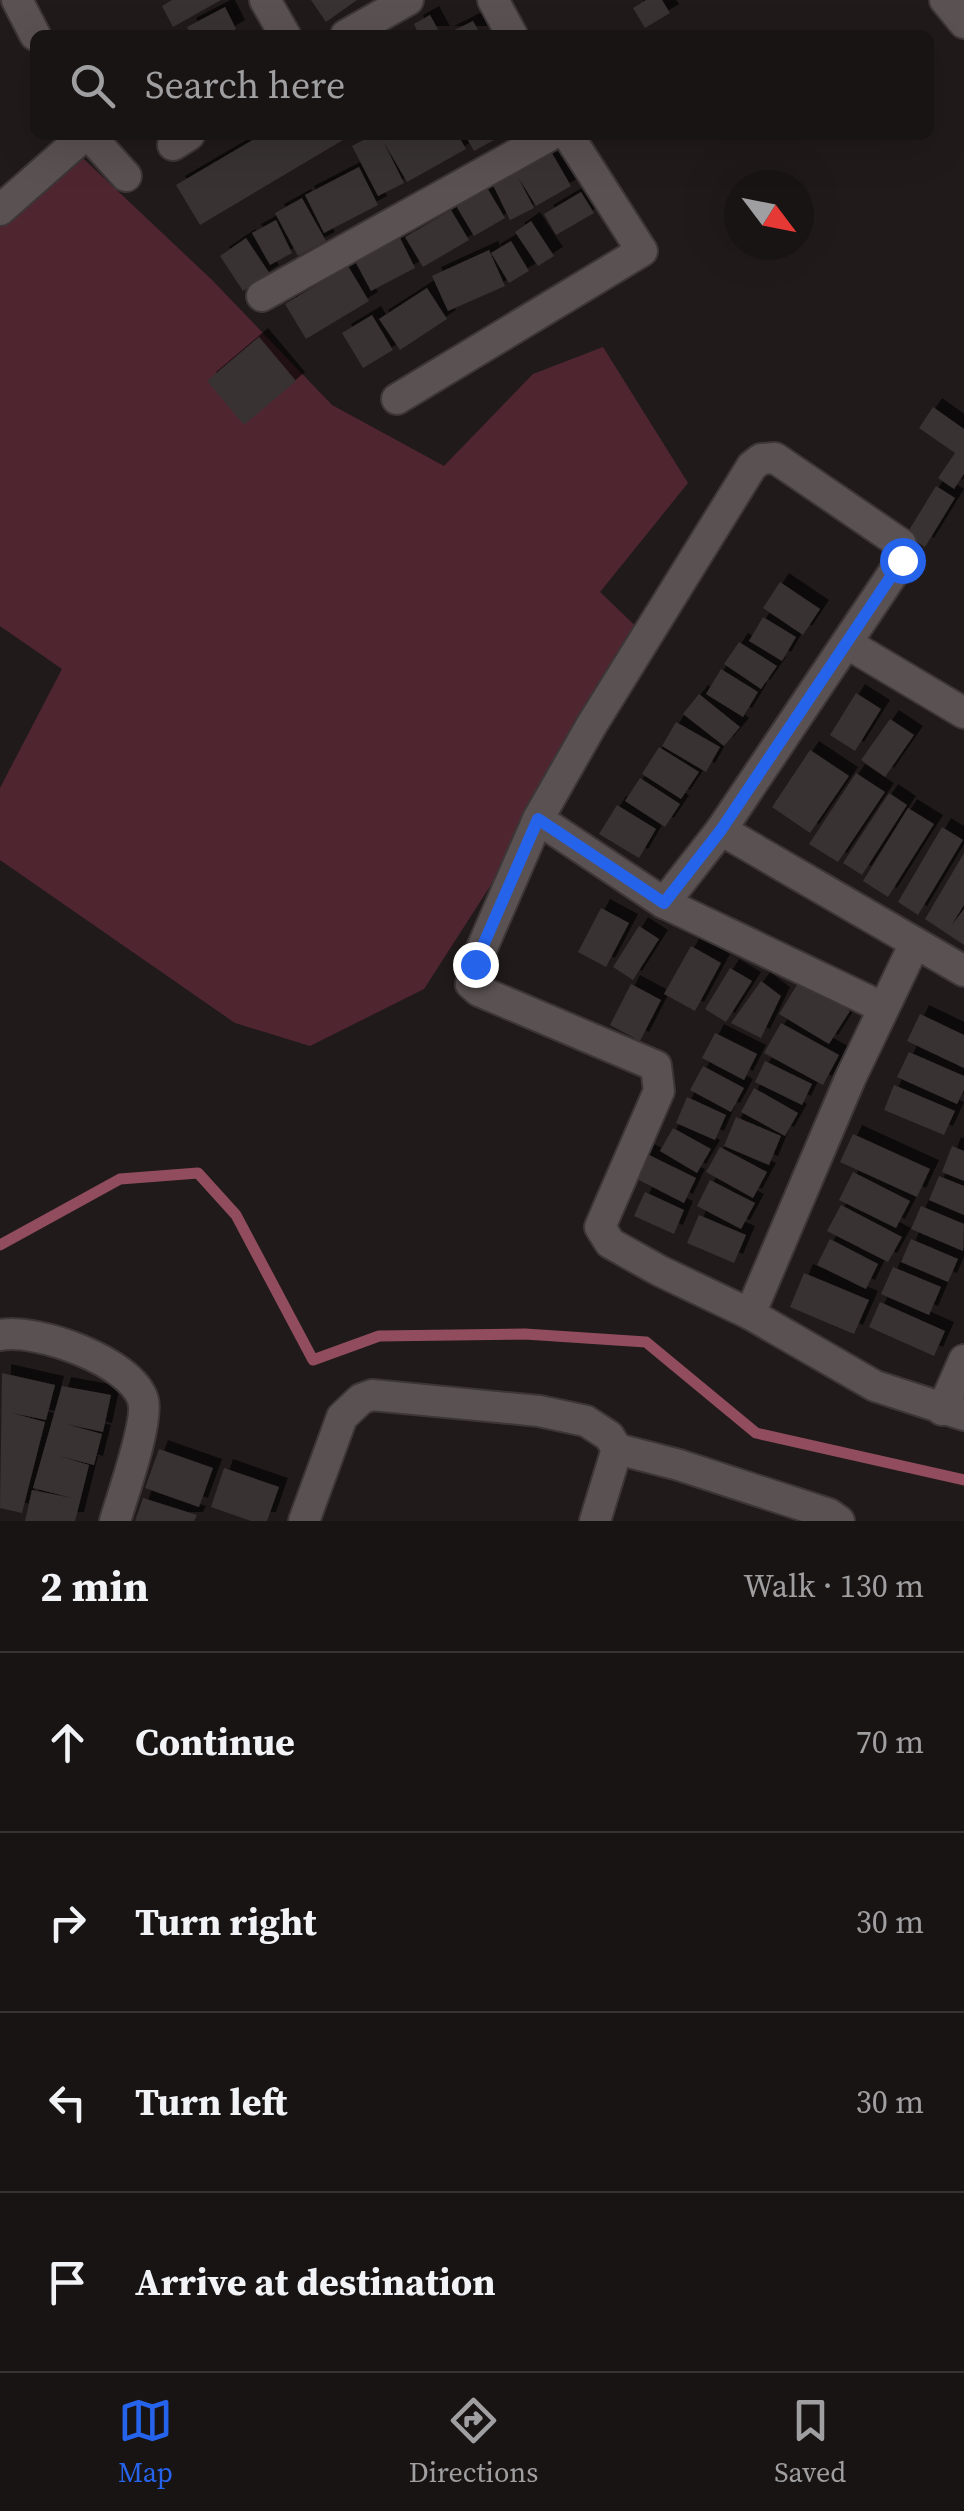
<!DOCTYPE html>
<html lang="en">
<head>
<meta charset="utf-8">
<style>
	:root { --surface:#191414; --page:#221d1d; --text:#f1f3f6; --muted:#9f9ea0; --line:#373334; --accent:#2563eb }
	body { margin:0; font-family:"Source Serif 4",serif; background:var(--page); color:var(--text) }
	.compass { position:absolute; left:724px; top:170px; width:90px; height:90px; border-radius:50%; background:var(--surface); box-shadow:0 10px 40px #0002; rotate:122deg }
	.stop { position:absolute; width:30px; height:30px; margin:-22px; border:8px solid #2563eb; border-radius:50%; background:#fff }
	.stop.end { background:#2563eb; border-color:#fff; box-shadow:0 2px 10px #0008 }
	.list { margin:0; padding:0; list-style:none }
	h2 { display:flex; justify-content:space-between; align-items:center; height:130px; margin:0; padding:0 40px; font-size:42px }
	h2 small { font-size:32px; font-weight:400; color:var(--muted) }
	.list li { display:grid; grid-template-columns:65px 1fr auto; gap:30px; align-items:center; box-sizing:border-box; height:180px; padding:0 40px; border-top:2px solid var(--line) }
	.list b { display:block; font-size:38px; white-space:nowrap }
	.list em { font-size:32px; font-style:normal; color:var(--muted) }
	.icon { flex:none; width:55px; height:55px; fill:none; stroke:currentColor; stroke-width:2; stroke-linecap:round; stroke-linejoin:round }
	.map { position:relative; flex:none; width:964px; height:1521px; overflow:hidden }
	.search { position:absolute; background:var(--surface); box-shadow:0 10px 40px #0002; left:30px; right:30px; top:30px; height:110px; display:flex; align-items:center; gap:25px; box-sizing:border-box; padding:0 35px; border-radius:15px; color:var(--muted); font-size:38px }
	.sheet { height:850px; background:var(--surface) }
	nav { display:flex; justify-content:space-around; align-items:center; box-sizing:border-box; height:140px; border-top:2px solid var(--line); background:var(--surface); font-size:28px; color:var(--muted) }
	nav a { display:grid; justify-items:center; gap:5px }
	nav .on { color:var(--accent) }
	.map>svg:first-child { display:block }
</style>
</head>
<body>
<div class="map">
<svg width="964" height="1521" viewBox="0 0 964 1521">
	<defs>
		<filter id="shadow"><feDropShadow dx="9" dy="-9" stdDeviation="0" flood-color="#0009"/></filter>
	</defs>
	<rect width="100%" height="100%" fill="#211a1b"/>
	<polygon fill="#4f2630" points="69,145 212,280 332,405 444,466 533,374 603,347 688,483 600,592 649,639 424,989 310,1046 235,1023 0,860 0,788 62,669 0,626 0,210"/>
	<g fill="none" stroke-linecap="round" stroke-linejoin="round">
		<polyline stroke="#914d5e" stroke-width="11" points="0,1245 120,1179 198,1173 236,1215 313,1360 379,1336 525,1334 646,1342 756,1433 964,1480"/>
	</g>
	<g fill="#393132" filter="url(#shadow)">
		<polygon points="172,0 221,0 173,27 162,6"/>
		<polygon points="311,0 357,0 326,22"/>
		<polygon points="646,0 662,0 670,13 645,28 633,8"/>
		<polygon points="225,7 236,29 226,35 191,35 187,27"/>
		<polygon points="430,15 441,35 419,35 414,24"/>
		<polygon points="473,21 481,35 445,35"/>
		<polygon points="261,135 340,135 343,140 200,225 176,185"/>
		<polygon points="373,135 458,135 466,149 407,182 383,141 404,183 378,196 352,146"/>
		<polygon points="465,135 503,135 474,151"/>
		<polygon points="549,148 571,186 536,206 518,177 534,208 510,220 488,175"/>
		<polygon points="359,167 378,205 324,233 305,195"/>
		<polygon points="486,186 505,218 474,236 455,204"/>
		<polygon points="581,192 594,213 556,235 544,214"/>
		<polygon points="302,198 326,241 298,256 275,213"/>
		<polygon points="451,210 469,240 423,267 405,237"/>
		<polygon points="276,220 292,253 270,265 252,233"/>
		<polygon points="531,221 554,256 538,266 515,232"/>
		<polygon points="246,238 270,274 243,291 220,256"/>
		<polygon points="400,238 415,268 371,291 355,261"/>
		<polygon points="511,241 529,271 509,283 491,253"/>
		<polygon points="489,250 505,286 448,311 432,276"/>
		<polygon points="348,266 369,301 306,339 285,304"/>
		<polygon points="427,288 447,319 400,350 379,319"/>
		<polygon points="372,315 393,350 363,368 342,333"/>
		<polygon points="259,337 296,381 244,425 207,381"/>
		<polygon points="933,407 964,429 964,474 954,489 938,478 955,453 919,428"/>
		<polygon points="936,486 955,498 925,547 906,535"/>
		<polygon points="780,582 820,609 803,635 763,608"/>
		<polygon points="763,617 796,637 782,661 749,641"/>
		<polygon points="739,642 777,666 761,689 724,664"/>
		<polygon points="721,669 758,692 743,717 706,694"/>
		<polygon points="856,693 881,709 855,751 830,735"/>
		<polygon points="699,694 740,727 724,746 683,714"/>
		<polygon points="890,719 914,735 885,777 861,760"/>
		<polygon points="676,722 720,747 706,772 662,746"/>
		<polygon points="659,747 699,772 681,799 642,774"/>
		<polygon points="810,750 849,776 810,833 772,807"/>
		<polygon points="856,773 885,792 838,862 809,844"/>
		<polygon points="640,778 680,804 665,827 625,801"/>
		<polygon points="889,793 907,805 862,875 843,863"/>
		<polygon points="617,805 656,829 639,858 599,834"/>
		<polygon points="908,808 934,824 888,897 863,881"/>
		<polygon points="942,827 963,840 918,915 898,902"/>
		<polygon points="964,853 964,905 951,926 964,909 964,945 925,919"/>
		<polygon points="601,908 629,923 606,967 578,952"/>
		<polygon points="639,926 659,939 633,980 613,967"/>
		<polygon points="691,946 721,963 695,1011 664,994"/>
		<polygon points="730,968 752,981 726,1022 705,1009"/>
		<polygon points="800,980 850,1011 829,1044 779,1014"/>
		<polygon points="761,981 781,996 761,1038 731,1023"/>
		<polygon points="631,984 661,1000 640,1041 610,1025"/>
		<polygon points="920,1014 964,1035 964,1068 907,1041"/>
		<polygon points="781,1023 839,1055 823,1085 764,1053"/>
		<polygon points="715,1033 757,1054 744,1080 702,1058"/>
		<polygon points="909,1052 964,1076 964,1090 957,1104 897,1077"/>
		<polygon points="765,1061 812,1084 802,1105 755,1082"/>
		<polygon points="703,1066 744,1088 731,1112 690,1090"/>
		<polygon points="894,1085 955,1111 944,1135 884,1110"/>
		<polygon points="754,1088 798,1113 785,1136 741,1112"/>
		<polygon points="687,1097 726,1115 715,1140 676,1123"/>
		<polygon points="736,1117 781,1136 769,1165 724,1146"/>
		<polygon points="673,1128 711,1149 697,1173 660,1151"/>
		<polygon points="853,1134 930,1169 917,1197 840,1162"/>
		<polygon points="952,1146 964,1151 964,1181 942,1172"/>
		<polygon points="720,1147 767,1172 753,1198 706,1172"/>
		<polygon points="641,1151 696,1178 684,1203 629,1175"/>
		<polygon points="853,1172 910,1201 896,1228 839,1200"/>
		<polygon points="939,1176 964,1186 964,1215 929,1200"/>
		<polygon points="710,1180 755,1203 741,1229 697,1206"/>
		<polygon points="645,1192 684,1210 674,1234 634,1216"/>
		<polygon points="841,1205 902,1237 888,1262 827,1231"/>
		<polygon points="921,1206 964,1224 963,1251 911,1229"/>
		<polygon points="699,1215 746,1235 734,1263 687,1243"/>
		<polygon points="830,1239 878,1264 866,1289 817,1265"/>
		<polygon points="911,1239 958,1259 948,1282 901,1262"/>
		<polygon points="893,1267 941,1287 929,1315 881,1294"/>
		<polygon points="804,1273 869,1300 854,1334 790,1307"/>
		<polygon points="880,1302 945,1331 934,1356 869,1327"/>
		<polygon points="2,1373 55,1385 46,1420 12,1413 45,1422 22,1513 0,1508"/>
		<polygon points="62,1386 111,1395 103,1432 66,1424 102,1434 94,1465 59,1456 89,1465 75,1521 25,1521 32,1490 72,1498 33,1488"/>
		<polygon points="159,1449 213,1468 199,1507 145,1488"/>
		<polygon points="224,1468 279,1487 267,1521 251,1521 211,1507"/>
		<polygon points="143,1498 197,1515 194,1521 135,1521"/>
	</g>
	<g fill="none" stroke-linecap="round" stroke-linejoin="round">
		<defs>
			<g id="minor">
				<polyline points="17,0 35,35"/>
				<polyline points="265,0 285,35"/>
				<polyline points="493,0 512,35"/>
				<polyline points="945,0 964,23"/>
				<polyline points="346,35 408,0"/>
				<polyline points="89,135 126,176"/>
				<polyline points="173,145 189,135"/>
				<polyline points="0,210 85,135"/>
				<polyline points="262,296 551,135"/>
				<polyline points="397,399 642,251 568,135"/>
				<polyline points="848,644 964,713"/>
				<polyline points="538,819 664,903 882,1007"/>
				<polyline points="721,830 964,971"/>
				<polyline points="664,903 721,830 902,560 901,544 775,458 761,459 752,466 591,726 538,819 475,964 471,984 479,991 656,1066 659,1091 600,1227 610,1243 660,1271 750,1314 875,1386 964,1415"/>
				<polyline points="750,1314 850,1079 915,943"/>
				<path d="M 0,1335 C 36,1328 131,1361 143,1400 C 149,1421 122,1497 115,1521"/>
				<polyline points="942,1410 964,1360"/>
				<polyline points="304,1521 342,1417 361,1399 372,1395 539,1411 586,1421 609,1436 617,1449 679,1465 829,1514 839,1521"/>
				<polyline points="595,1521 617,1449"/>
			</g>
		</defs>
		<use href="#minor" stroke="#3c3638" stroke-width="34"/>
		<use href="#minor" stroke="#5a5152" stroke-width="30"/>
	</g>
	<g fill="none" stroke-linecap="round" stroke-linejoin="round">
		<polyline stroke="#2563eb" stroke-width="12" points="475,964 538,819 664,903 721,830 902,560"/>
	</g>
</svg>
<svg class="compass" viewBox="-18 -18 36 36"><path d="M0-13l5 13h-10z" fill="#e53935"/><path d="M0 13l5-13h-10z" fill="#9f9ea0"/></svg>
<div class="stop" style="left:902px;top:560px"></div>
<div class="stop end" style="left:475px;top:964px"></div>
<div class="search"><svg class="icon" aria-label="search" viewBox="0 0 24 24"><circle cx="10" cy="10" r="6"/><path d="M15 15l6 6"/></svg>Search here</div>
</div>
<section class="sheet">
<h2>2 min<small>Walk · 130 m</small></h2>
<ul class="list">
<li><svg class="icon" aria-label="ahead" viewBox="0 0 24 24"><path d="M12 20V5M6 11l6-6 6 6"/></svg><div><b>Continue</b></div><em>70 m</em></li>
<li><svg class="icon" aria-label="right" viewBox="0 0 24 24"><path d="M7 20v-9h11M14 6l5 5-5 5"/></svg><div><b>Turn right</b></div><em>30 m</em></li>
<li><svg class="icon" aria-label="left" viewBox="0 0 24 24"><path d="M17 20v-9H6M10 6l-5 5 5 5"/></svg><div><b>Turn left</b></div><em>30 m</em></li>
<li><svg class="icon" aria-label="arrive" viewBox="0 0 24 24"><path d="M6 21V4h12l-3 4 3 4H6"/></svg><div><b>Arrive at destination</b></div></li>
</ul>
</section>
<nav>
<a class="on"><svg class="icon" aria-label="map" viewBox="0 0 24 24"><path d="M3 6l6-2 6 2 6-2v14l-6 2-6-2-6 2zM9 4v14M15 6v14"/></svg>Map</a>
<a><svg class="icon" aria-label="directions" viewBox="0 0 24 24"><path d="M12 3l9 9-9 9-9-9zM9 14v-3h6M13 9l2 2-2 2"/></svg>Directions</a>
<a><svg class="icon" aria-label="saved" viewBox="0 0 24 24"><path d="M7 4h10v16l-5-4-5 4z"/></svg>Saved</a>
</nav>
</body>
</html>
